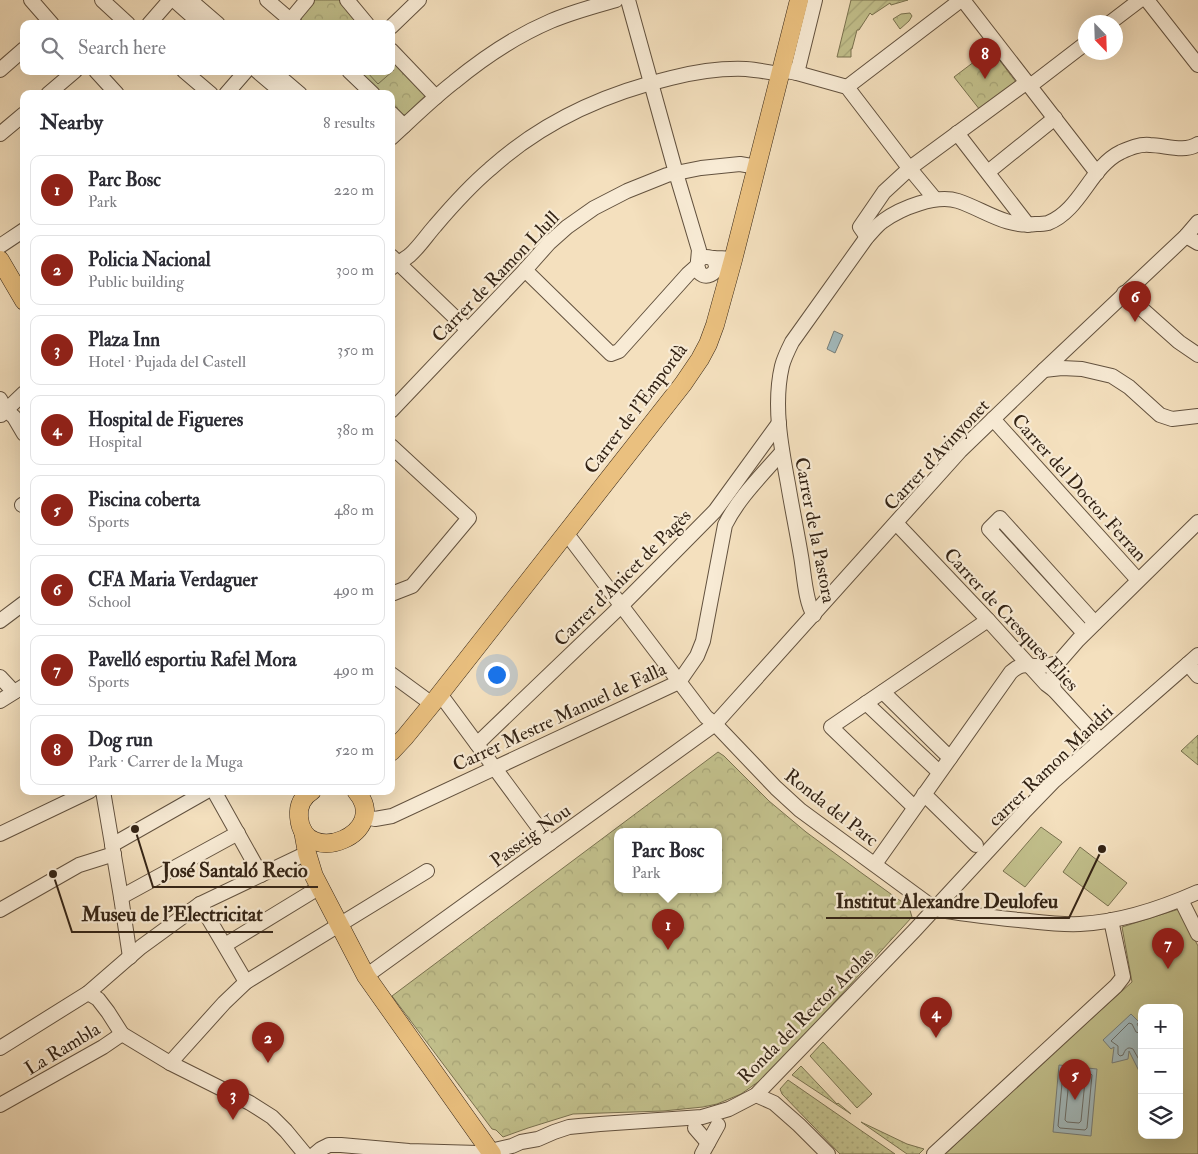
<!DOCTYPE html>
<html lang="en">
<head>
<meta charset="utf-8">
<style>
	:root { --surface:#fff; --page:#f2f2f3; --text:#2b2b33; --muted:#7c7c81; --line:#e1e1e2; --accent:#8f2418 }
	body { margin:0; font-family:"IM FELL Double Pica",serif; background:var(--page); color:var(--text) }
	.controls { position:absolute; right:15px; bottom:15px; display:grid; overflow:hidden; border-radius:10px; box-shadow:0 5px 20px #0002 }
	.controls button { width:45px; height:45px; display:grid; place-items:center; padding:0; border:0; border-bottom:1px solid var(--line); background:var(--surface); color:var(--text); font:25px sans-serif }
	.compass { position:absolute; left:1078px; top:15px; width:45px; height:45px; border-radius:50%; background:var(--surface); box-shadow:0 5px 20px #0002; rotate:157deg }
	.you { position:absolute; left:496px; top:674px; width:18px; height:18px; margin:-12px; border:4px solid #fff; border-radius:50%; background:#1a73e8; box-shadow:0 0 0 8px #1a73e833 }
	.badge { display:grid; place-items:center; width:32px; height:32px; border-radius:50%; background:var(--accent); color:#fff; font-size:16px; font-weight:700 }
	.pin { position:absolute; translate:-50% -41px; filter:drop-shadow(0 1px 2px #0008) }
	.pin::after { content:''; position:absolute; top:26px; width:18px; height:15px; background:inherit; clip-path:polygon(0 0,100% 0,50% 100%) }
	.popup { position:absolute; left:614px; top:828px; width:108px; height:65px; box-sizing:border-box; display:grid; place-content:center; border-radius:10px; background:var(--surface); filter:drop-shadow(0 1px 4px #0005); font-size:16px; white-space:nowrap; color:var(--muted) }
	.popup b { font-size:19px; color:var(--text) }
	.popup::after { content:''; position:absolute; left:50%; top:100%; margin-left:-10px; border:10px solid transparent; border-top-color:var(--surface) }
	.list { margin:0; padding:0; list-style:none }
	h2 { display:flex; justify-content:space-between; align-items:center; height:65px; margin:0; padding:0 20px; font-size:21px }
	h2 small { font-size:16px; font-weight:400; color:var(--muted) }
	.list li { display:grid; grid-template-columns:32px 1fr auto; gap:15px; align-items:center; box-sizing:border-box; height:70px; margin:0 10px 10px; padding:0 10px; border:1px solid var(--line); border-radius:10px }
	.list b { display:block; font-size:19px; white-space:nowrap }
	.list p { margin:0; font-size:16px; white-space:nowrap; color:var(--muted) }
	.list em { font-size:16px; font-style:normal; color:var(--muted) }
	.icon { flex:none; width:28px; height:28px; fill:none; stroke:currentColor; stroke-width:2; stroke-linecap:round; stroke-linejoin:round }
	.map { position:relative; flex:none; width:1198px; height:1154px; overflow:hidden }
	.search { position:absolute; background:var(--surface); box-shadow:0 5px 20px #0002; left:20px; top:20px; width:375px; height:55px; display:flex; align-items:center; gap:12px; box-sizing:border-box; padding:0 18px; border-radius:10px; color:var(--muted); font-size:19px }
	.panel { position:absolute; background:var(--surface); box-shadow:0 5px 20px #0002; left:20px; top:90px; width:375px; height:705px; border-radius:10px }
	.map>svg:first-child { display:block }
</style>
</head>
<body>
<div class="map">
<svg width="1198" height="1154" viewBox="0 0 1198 1154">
	<defs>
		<pattern id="grass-dots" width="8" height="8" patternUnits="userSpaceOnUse" patternTransform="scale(1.25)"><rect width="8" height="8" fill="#c2c08c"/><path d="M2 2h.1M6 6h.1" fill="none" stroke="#a7a578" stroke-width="1.8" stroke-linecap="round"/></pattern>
		<pattern id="park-crowns" width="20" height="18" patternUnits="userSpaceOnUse" patternTransform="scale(1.25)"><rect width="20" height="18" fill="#c2c08c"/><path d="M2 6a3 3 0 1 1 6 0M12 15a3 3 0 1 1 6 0" fill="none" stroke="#a7a578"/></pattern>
		<pattern id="garden-furrows" width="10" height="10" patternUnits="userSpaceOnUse" patternTransform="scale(1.25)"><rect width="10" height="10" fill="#c2c08c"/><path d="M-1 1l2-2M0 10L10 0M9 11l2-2" fill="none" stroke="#a7a578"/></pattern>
	</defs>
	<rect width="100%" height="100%" fill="#f4e0be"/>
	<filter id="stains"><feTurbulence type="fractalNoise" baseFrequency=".004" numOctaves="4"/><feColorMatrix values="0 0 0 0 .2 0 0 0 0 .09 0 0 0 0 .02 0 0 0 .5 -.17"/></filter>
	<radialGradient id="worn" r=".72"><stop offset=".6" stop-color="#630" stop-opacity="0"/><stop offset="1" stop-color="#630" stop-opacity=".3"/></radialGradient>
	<g fill="url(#grass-dots)" stroke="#7a7250">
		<polygon points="1198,735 1198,765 1181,751"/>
		<polygon points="823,1042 872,1094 857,1108 810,1056"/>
		<polygon points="801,1066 837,1104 838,1103 851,1114 792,1075"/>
		<polygon points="788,1080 895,1154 840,1154 782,1094 780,1089"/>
		<polygon points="861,1122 907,1144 924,1149 919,1154 907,1154"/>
	</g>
	<g fill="url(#park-crowns)" stroke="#7a7250" fill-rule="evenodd">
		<polygon points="314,0 339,0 362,24 304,24 300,18"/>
		<polygon points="910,13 912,16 909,21 900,29 893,19 901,14"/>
		<polygon points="991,49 1016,82 980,110 954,77"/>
		<polygon points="391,56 426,95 405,115 403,115 391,103 391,94 382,94 358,71 391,71"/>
		<path d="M 718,752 L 724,756 L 769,801 L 806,832 L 863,874 L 909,907 L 912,917 L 768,1075 L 741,1094 L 717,1104 L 703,1107 L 663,1111 L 573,1114 L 528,1128 L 503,1137 L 496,1130 L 492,1129 L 392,996 ZM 618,831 L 718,831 L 718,889 L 618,889 Z"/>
	</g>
	<polygon fill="url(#garden-furrows)" stroke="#7a7250" points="851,0 908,0 891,5 890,3 872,15 870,13 859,30 857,30 852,49 851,49 851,57 837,57"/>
	<g fill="#c2c08c" stroke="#7a7250" fill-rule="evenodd">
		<polygon points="391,67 394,70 378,84 366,71 391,71"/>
		<polygon points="1041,827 1062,842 1025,887 1003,871"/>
		<polygon points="1080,847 1127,883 1108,906 1063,872"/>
		<path d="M 1179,909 L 1198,946 L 1198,1154 L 945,1154 L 1070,1038 L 1132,982 L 1122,927 ZM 1142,1008 L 1179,1008 L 1179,1135 L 1142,1135 Z"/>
	</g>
	<g fill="#a2babd" stroke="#767e7a">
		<polygon points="834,331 843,335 835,353 827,349"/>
		<polygon points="1131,1014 1139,1022 1137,1024 1142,1033 1142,1071 1140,1073 1129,1051 1128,1059 1112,1063 1114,1047 1111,1049 1103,1040"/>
		<polygon points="1059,1065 1097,1069 1091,1136 1053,1132"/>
	</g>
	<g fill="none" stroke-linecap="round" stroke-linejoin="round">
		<g stroke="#6a6e69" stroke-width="1">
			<path d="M 1142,1034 L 1136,1032 L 1132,1024 L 1129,1023 L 1111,1041 L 1118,1046 L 1118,1054 L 1120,1056 L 1123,1055 C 1125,1050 1127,1046 1133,1049 L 1142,1065"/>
			<polygon points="1066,1071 1090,1073 1092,1075 1087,1128 1085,1130 1060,1128 1058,1126 1063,1073"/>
			<polygon points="1072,1078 1083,1079 1085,1081 1081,1121 1079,1123 1067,1122 1065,1120 1069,1080"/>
		</g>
		<defs>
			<g id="minor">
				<polyline points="31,0 52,24"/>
				<polyline points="102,0 128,24"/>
				<polyline points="174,0 201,24"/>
				<polyline points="190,0 218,24"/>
				<polyline points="267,0 295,24"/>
				<polyline points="347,0 367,24"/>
				<polyline points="628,0 676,173 699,250 698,261"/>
				<polyline points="963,0 1097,173"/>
				<polyline points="1147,0 1198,65"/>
				<polyline points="1111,22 1140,0"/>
				<polyline points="149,24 170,0"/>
				<polyline points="287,24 307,0"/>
				<polyline points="391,27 419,0"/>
				<polyline points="391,50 436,97"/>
				<polyline points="0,70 24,49"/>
				<polyline points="781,70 797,73 847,87 906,164 935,199"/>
				<polyline points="96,71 117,94"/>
				<polyline points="184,71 211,94"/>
				<polyline points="257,71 284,94"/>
				<polyline points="273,71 300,94"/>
				<polyline points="349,71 373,94"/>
				<polyline points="797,73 815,0"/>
				<polyline points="1030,86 1086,43"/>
				<polyline points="847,87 961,0"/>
				<polyline points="48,94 75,71"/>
				<polyline points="226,94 246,71"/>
				<polyline points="391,113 404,126"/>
				<polyline points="957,133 1028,225"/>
				<polyline points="0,134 24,114"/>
				<path d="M 391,138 C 412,119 432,99 454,82 C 483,58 516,36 551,21 C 572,12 595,6 616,0"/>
				<polyline points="988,172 1055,118"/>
				<polyline points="1186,236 1198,243"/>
				<polyline points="867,237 860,227 884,192 910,168 1027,82"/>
				<polyline points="0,246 24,230"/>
				<polyline points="391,256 468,330"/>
				<path d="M 713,259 C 724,274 700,283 698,268 C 696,263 700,257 706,257 C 711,257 709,258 714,258 C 722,259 724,257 733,260"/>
				<path d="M 391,268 C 397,263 404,260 410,255 C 419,247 427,235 435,226 C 452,206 470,186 490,169 C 542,122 603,94 671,78 C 695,72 722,68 746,69 C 758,70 769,72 780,74"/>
				<polyline points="525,270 611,354 619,351 688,274 697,266"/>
				<polyline points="1124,293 1179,342 1198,355"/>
				<polyline points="1044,370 1062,368 1082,369 1112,376 1129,387 1160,415 1172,419 1198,416"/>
				<polyline points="0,399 6,410 14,417 24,434"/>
				<polyline points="391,411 525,270 549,243 567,227 594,208 627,191 667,175 676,173 701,168 740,164 757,167"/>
				<polyline points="1,415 24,393"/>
				<polyline points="993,419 1138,580"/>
				<polyline points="391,446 469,518 412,586 394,593 391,591"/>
				<polyline points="22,505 24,504"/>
				<polyline points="896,523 988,620 1046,684 1054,690 1100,740"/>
				<path d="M 567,534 L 706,717 L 715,724 L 776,788 L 800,810 L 935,909 C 963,914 990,917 1019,920 C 1039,922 1059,925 1080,924 C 1120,922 1162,908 1198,892"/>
				<path d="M 814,615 C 805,602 804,572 801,556 C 797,532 792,508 788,484 C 781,447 773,404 782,366 C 784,358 788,350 792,342 L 867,237 C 872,232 877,225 883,221 C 901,208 936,194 958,201 C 985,210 1006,228 1036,224 C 1040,224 1044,224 1048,223 C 1081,210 1090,167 1121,152 C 1130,148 1139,144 1150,145 C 1165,145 1184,153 1198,144"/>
				<polyline points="0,621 24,603"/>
				<polyline points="1084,633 989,529 1000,518 1095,623"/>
				<polyline points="1188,664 1198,676"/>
				<polyline points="391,674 432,704"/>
				<polyline points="0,677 14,692"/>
				<polyline points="1054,690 1052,678 1058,663 1078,640 1198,522"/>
				<polyline points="883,692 950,758"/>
				<polyline points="440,694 550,843"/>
				<polyline points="0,701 24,686"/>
				<polyline points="866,703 939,772"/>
				<polyline points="477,744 621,606 715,511 779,423"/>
				<polyline points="103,791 121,897 130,957"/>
				<polyline points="214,791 261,875"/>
				<polyline points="924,794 976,845"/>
				<polyline points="914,807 831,727 988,620"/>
				<path d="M 364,817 L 375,819 L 392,816 L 679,682 L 697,656 L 703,641 L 725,525 C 739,497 762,475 782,452"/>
				<polyline points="0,834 90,791"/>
				<polyline points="112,845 207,791"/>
				<path d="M 875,864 L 1011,672 C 1024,661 1027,667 1041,666 C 1047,666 1053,664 1058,663"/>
				<polyline points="121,897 238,833"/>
				<polyline points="1181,900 1198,934"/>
				<polyline points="200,904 246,982"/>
				<polyline points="0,910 79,865 114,854"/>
				<polyline points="225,945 320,887"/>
				<polyline points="366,976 715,724 960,451 1044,370 1186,236 1198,222"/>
				<polyline points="88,993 98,999 108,1012 122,1034 170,1063 250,1103 272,1117 286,1131 305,1154"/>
				<polyline points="0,1048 88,993 141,947 200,904 307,853"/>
				<polyline points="170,1063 224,1003 246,982 427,871"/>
				<polyline points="756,1095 774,1103 799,1125 828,1154"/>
				<polyline points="0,1105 103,1047 122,1034"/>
				<polyline points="695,1128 708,1143"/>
				<polyline points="315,1154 321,1149 329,1145 341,1145 409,1151 478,1153 490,1151 512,1146 521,1142 538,1139 554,1132 569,1127 600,1124 702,1117 729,1109 756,1095 914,931 1024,812 1054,781 1198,655"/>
				<polyline points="702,1154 718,1125"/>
				<polyline points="934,1154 1116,986 1123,977 1111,920"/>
			</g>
			<g id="major">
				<polyline points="0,260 24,301"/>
				<polyline points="391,752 405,737 432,704 683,384 700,359 708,344 715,325 733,260 799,0"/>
				<path d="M 312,791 C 302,797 298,806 299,817 C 303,870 393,833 356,791"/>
				<polyline points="303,831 307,853 314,876 366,976 492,1154"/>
			</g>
		</defs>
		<use href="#minor" stroke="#63523f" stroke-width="16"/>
		<use href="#major" stroke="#332315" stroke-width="19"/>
		<use href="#minor" stroke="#f8ebd5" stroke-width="14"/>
		<use href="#major" stroke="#eac07f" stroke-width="18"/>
	</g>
	<g text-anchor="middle" stroke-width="4.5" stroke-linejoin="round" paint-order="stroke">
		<g font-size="19" fill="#332315" stroke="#f8ebd5">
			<text transform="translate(495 276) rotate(-46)" y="7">Carrer de Ramon Llull</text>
			<text transform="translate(635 408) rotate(-53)" y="7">Carrer de l'Empordà</text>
			<text transform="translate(936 454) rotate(-47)" y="7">Carrer d'Avinyonet</text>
			<text transform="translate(1080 487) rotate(48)" y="7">Carrer del Doctor Ferran</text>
			<text transform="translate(816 530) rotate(79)" y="7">Carrer de la Pastora</text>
			<text transform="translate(622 577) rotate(-45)" y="7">Carrer d'Anicet de Pagès</text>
			<text transform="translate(1012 619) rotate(47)" y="7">Carrer de Cresques Elies</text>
			<text transform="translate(559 716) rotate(-25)" y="7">Carrer Mestre Manuel de Falla</text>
			<text transform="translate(1050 765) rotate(-44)" y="7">carrer Ramon Mandri</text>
			<text transform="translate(832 807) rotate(38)" y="7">Ronda del Parc</text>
			<text transform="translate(530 835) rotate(-36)" y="7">Passeig Nou</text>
			<text transform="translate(805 1015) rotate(-45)" y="7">Ronda del Rector Arolas</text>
			<text transform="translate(62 1048) rotate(-31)" y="7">La Rambla</text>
		</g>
	</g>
	<path fill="none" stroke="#332315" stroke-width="2" d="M135 829L153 887H318M1102 849L1069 918H826M53 874L72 932H273"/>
	<g fill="#332315" stroke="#f8ebd5" stroke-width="2">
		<circle cx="135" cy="829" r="5"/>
		<circle cx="1102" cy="849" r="5"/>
		<circle cx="53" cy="874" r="5"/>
	</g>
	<g font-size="20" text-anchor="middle" font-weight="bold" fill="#332315" stroke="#f8ebd5" stroke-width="4.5" stroke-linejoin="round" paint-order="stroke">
		<text x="235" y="877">José Santaló Recio</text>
		<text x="947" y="908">Institut Alexandre Deulofeu</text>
		<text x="172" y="921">Museu de l'Electricitat</text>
	</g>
	<rect width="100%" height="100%" filter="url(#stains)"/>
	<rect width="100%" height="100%" fill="url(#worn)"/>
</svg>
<div class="controls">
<button>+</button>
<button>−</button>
<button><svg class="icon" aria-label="layers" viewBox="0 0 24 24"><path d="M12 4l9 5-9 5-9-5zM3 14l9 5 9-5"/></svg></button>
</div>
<svg class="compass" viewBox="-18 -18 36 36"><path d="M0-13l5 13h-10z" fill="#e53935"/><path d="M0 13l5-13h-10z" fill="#7c7c81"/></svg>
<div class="you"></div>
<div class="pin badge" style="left:668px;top:950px">1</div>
<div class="popup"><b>Parc Bosc</b>Park</div>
<div class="pin badge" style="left:268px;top:1063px">2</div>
<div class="pin badge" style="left:233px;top:1120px">3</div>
<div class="pin badge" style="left:936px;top:1038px">4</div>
<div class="pin badge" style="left:1075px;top:1100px">5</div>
<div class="pin badge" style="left:1135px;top:322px">6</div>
<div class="pin badge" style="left:1168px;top:969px">7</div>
<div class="pin badge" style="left:985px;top:79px">8</div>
<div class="search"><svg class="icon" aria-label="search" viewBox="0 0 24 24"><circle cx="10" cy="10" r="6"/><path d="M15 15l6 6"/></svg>Search here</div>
<section class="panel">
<h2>Nearby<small>8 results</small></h2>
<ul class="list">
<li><span class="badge">1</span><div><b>Parc Bosc</b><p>Park</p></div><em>220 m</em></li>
<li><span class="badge">2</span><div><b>Policia Nacional</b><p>Public building</p></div><em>300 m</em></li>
<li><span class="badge">3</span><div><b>Plaza Inn</b><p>Hotel · Pujada del Castell</p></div><em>350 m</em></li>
<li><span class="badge">4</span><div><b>Hospital de Figueres</b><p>Hospital</p></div><em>380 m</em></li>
<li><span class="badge">5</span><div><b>Piscina coberta</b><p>Sports</p></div><em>480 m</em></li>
<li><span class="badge">6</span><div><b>CFA Maria Verdaguer</b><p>School</p></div><em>490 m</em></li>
<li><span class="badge">7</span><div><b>Pavelló esportiu Rafel Mora</b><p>Sports</p></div><em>490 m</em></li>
<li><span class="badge">8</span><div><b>Dog run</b><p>Park · Carrer de la Muga</p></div><em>520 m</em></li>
</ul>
</section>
</div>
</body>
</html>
